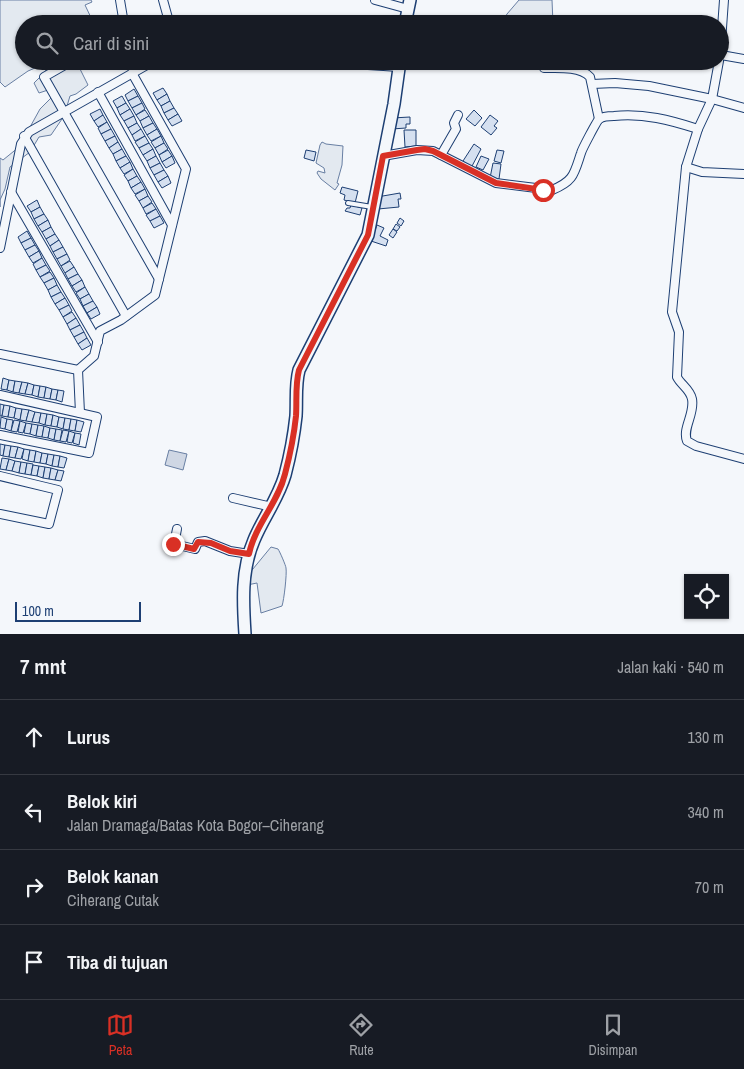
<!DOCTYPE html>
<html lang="id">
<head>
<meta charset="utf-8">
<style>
	:root { --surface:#171b24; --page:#20242c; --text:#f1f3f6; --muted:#9ea1a6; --line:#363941; --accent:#d93025 }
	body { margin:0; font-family:"Archivo Narrow",sans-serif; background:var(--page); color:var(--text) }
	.controls { position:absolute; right:15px; bottom:15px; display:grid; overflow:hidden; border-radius:0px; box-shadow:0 1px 4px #0004 }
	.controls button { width:45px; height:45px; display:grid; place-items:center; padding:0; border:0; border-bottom:1px solid var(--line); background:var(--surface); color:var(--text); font:25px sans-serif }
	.scale { position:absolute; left:15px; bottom:12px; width:126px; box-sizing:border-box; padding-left:5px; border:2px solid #1d3f73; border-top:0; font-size:14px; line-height:18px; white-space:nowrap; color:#1d3f73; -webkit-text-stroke:4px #f4f7fb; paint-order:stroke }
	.stop { position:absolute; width:15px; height:15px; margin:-11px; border:4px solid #d93025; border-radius:50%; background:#fff }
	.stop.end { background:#d93025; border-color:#fff; box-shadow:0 1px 5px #0008 }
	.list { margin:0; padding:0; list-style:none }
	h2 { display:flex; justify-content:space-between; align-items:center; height:65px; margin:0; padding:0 20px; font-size:21px }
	h2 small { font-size:16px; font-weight:400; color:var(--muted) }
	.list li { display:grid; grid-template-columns:32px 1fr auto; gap:15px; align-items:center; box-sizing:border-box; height:75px; padding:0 20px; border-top:1px solid var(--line) }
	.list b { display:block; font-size:19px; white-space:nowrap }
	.list p { margin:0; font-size:16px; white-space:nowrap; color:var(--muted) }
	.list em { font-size:16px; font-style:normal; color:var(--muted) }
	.icon { flex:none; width:28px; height:28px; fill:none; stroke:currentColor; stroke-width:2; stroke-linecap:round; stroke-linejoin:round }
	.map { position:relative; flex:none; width:744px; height:634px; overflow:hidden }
	.search { position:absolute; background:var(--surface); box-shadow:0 1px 4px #0004; left:15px; right:15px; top:15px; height:55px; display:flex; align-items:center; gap:12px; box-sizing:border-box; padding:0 18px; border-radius:28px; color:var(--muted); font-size:19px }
	.sheet { height:365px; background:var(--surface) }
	nav { display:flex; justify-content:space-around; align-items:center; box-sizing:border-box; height:70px; border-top:1px solid var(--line); background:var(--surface); font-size:14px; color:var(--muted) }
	nav a { display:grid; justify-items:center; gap:2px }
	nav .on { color:var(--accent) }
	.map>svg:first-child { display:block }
</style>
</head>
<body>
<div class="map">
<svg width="744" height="634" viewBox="0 0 744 634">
	<rect width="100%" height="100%" fill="#f4f7fb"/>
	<g fill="#e3e9f0" stroke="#687fa3">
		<polygon points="0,0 91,0 92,2 85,5 94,24 24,24 24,61 76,61 88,85 76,94 70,96 64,116 51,135 39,137 30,152 10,167 5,189 0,200 0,207 0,158 3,160 19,147 40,109 55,94 48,90 39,93 34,83 46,71 42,65 28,71 5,87 0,82"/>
		<polygon points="519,0 552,0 553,24 501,24 507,14"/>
		<polygon points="521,61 550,61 547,67 525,64"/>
		<polygon points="322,142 326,144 343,146 342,165 337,183 339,184 335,190 321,179 317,173 318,171 325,173 324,168 316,163 320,145"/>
		<path d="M 271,547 L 278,549 C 280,552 286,566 286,568 C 287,574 284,600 282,606 L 261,613 L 257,583 L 247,585 L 248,575 Z"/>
	</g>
	<polygon fill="#cfd7e4" stroke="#687fa3" points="169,450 187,454 183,470 165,465"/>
	<g fill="#d5e0f0" stroke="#1d3f73">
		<polygon points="413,16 424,20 422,24 412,24"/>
		<polygon points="445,18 445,24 427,24 426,19"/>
		<polygon points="163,88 167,94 157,100 153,93"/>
		<polygon points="134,89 138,96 128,101 125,95"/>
		<polygon points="167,94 170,101 161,106 157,100"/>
		<polygon points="122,96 126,103 117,108 113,101"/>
		<polygon points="138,96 142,103 132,108 128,101"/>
		<polygon points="170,101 174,108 164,113 161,106"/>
		<polygon points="126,103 130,109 120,115 117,108"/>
		<polygon points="142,103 145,109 136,115 132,108"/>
		<polygon points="174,108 178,114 168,120 164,113"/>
		<polygon points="100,109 103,115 94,121 90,114"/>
		<polygon points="130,109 134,116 124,121 120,115"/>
		<polygon points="145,110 149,116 140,121 136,115"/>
		<polygon points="474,110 482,118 475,126 466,119"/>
		<polygon points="178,114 182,121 172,126 168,120"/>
		<polygon points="103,115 107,122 98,127 94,121"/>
		<polygon points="490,115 498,121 494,126 497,128 491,135 481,127"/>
		<polygon points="134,116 137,123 128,128 124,121"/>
		<polygon points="149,116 153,123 143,128 140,121"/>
		<polygon points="410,117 410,124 406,124 406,128 392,129 392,118"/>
		<polygon points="107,122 111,129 101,134 98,128"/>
		<polygon points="137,123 141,129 132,135 128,128"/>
		<polygon points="153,123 157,129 147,135 143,128"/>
		<polygon points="111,129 115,136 105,141 101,134"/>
		<polygon points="141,129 145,136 135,141 132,135"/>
		<polygon points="157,129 161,136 151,141 147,135"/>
		<polygon points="404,130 416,130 416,146 405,147"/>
		<polygon points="115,136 118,142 109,148 105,141"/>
		<polygon points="145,136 149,143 139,148 135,142"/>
		<polygon points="161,136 164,143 155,148 151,142"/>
		<polygon points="118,142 122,149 113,154 109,148"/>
		<polygon points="149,143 153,149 143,155 139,148"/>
		<polygon points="164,143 168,149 159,155 155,148"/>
		<polygon points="474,144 481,149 471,168 463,161"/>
		<polygon points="122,149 126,156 116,161 113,154"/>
		<polygon points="153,149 156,156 147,161 143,155"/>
		<polygon points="168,150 172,156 162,162 159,155"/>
		<polygon points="306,150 316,152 314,161 304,158"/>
		<polygon points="497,150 504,151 501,163 494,161"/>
		<polygon points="126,156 130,162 120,168 116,161"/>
		<polygon points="156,156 160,163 150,168 147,161"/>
		<polygon points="172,156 175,163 166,168 162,162"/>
		<polygon points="481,156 489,159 483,170 476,167"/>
		<polygon points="130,162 133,169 124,174 120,168"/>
		<polygon points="160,163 164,170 154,175 150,168"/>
		<polygon points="493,163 501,164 499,179 490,178"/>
		<polygon points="133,169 137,176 128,181 124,175"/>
		<polygon points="164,170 168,176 158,182 154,175"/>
		<polygon points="137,176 141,182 131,188 128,181"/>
		<polygon points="168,176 171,183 162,188 158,182"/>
		<polygon points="141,182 145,189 135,194 131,188"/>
		<polygon points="342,187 358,191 355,203 344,200 345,195 340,193"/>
		<polygon points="145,189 148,196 139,201 135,195"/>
		<polygon points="400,193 401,199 398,199 399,207 378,209 377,197"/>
		<polygon points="148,196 152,202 143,208 139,201"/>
		<polygon points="37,200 40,207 31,212 27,206"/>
		<polygon points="152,203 156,209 146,214 143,208"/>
		<polygon points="351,205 362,208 360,215 345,211 347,208 350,208"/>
		<polygon points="40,207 44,214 34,219 31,212"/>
		<polygon points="156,209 160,216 150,221 146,215"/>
		<polygon points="44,214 48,220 38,226 34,219"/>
		<polygon points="160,216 164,223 154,228 150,221"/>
		<polygon points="400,218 404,221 401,226 397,223"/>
		<polygon points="48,220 51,227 42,232 38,226"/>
		<polygon points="396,224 400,227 397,231 393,229"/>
		<polygon points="377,225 384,228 380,236 388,240 386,246 371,241"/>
		<polygon points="51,227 55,234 46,239 42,232"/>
		<polygon points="393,229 397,232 393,238 389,235"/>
		<polygon points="27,231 31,238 21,243 18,237"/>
		<polygon points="55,234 59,240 50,246 46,239"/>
		<polygon points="31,238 35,245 25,250 21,243"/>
		<polygon points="59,240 63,247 53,252 50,246"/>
		<polygon points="35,245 39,251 29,257 25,250"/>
		<polygon points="63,247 67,254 57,259 53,252"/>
		<polygon points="39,251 42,258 33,263 29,257"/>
		<polygon points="67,254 70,260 61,266 57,259"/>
		<polygon points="42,258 46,265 36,270 33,264"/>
		<polygon points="70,261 74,267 65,273 61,266"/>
		<polygon points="46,265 50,271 40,277 36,270"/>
		<polygon points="74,267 78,274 68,279 65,273"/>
		<polygon points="50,272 54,278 44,283 40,277"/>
		<polygon points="78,274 82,280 72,286 68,279"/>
		<polygon points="54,278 57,285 48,290 44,283"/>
		<polygon points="82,280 85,287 76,292 72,286"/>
		<polygon points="57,285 61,292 51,297 48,290"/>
		<polygon points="85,287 89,294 80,299 76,293"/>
		<polygon points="61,292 65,298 55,304 51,297"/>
		<polygon points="89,294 93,301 83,306 80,299"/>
		<polygon points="65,298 69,305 59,310 55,304"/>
		<polygon points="93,301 97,307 87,313 83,306"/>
		<polygon points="69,305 72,311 63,317 59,310"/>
		<polygon points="97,307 100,314 91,319 87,313"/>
		<polygon points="72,312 76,318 67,324 63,317"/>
		<polygon points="76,318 80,325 70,330 67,324"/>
		<polygon points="80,325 84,332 74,337 70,330"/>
		<polygon points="84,332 87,338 78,344 74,337"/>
		<polygon points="87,338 91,345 82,350 78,344"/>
		<polygon points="3,378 9,380 7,390 1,389"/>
		<polygon points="9,380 15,381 13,392 7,390"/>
		<polygon points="15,381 22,382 19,393 13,392"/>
		<polygon points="22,382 28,383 25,394 19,393"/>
		<polygon points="28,383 34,385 32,395 25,394"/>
		<polygon points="34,385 40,386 38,397 32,395"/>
		<polygon points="40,386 46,387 44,398 38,397"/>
		<polygon points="46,387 52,389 50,399 44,398"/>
		<polygon points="52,389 58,390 56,400 50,399"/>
		<polygon points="58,390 64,391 62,402 56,400"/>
		<polygon points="0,404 4,405 2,416 0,416"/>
		<polygon points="4,405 10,406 8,417 2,416"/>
		<polygon points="10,406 16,408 14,418 8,417"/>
		<polygon points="16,408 22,409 20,420 14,418"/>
		<polygon points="22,409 29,410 26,421 20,420"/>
		<polygon points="29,410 35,412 32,422 26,421"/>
		<polygon points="35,412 41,413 39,423 32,422"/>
		<polygon points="41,413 47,414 45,425 39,423"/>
		<polygon points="47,414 53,415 51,426 45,425"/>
		<polygon points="53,415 59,417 57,427 51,426"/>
		<polygon points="1,417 7,419 5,429 0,428"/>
		<polygon points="59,417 65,418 63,429 57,427"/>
		<polygon points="65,418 71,419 69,430 63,429"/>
		<polygon points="7,419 13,420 11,431 5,429"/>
		<polygon points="71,419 77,420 75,431 69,430"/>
		<polygon points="14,420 20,421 17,432 11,431"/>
		<polygon points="77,420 84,422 81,432 75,431"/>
		<polygon points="20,421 26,423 23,433 18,432"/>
		<polygon points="26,423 32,424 30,434 24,433"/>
		<polygon points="32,424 38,425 36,436 30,434"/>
		<polygon points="38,425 44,426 42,437 36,436"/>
		<polygon points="44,426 50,428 48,438 42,437"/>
		<polygon points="50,428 56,429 54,440 48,438"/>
		<polygon points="56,429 62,430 60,441 54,440"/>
		<polygon points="63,430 69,431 66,442 60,441"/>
		<polygon points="69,431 75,433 72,443 67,442"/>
		<polygon points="75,433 81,434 79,445 73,443"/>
		<polygon points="0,444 5,445 3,456 0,455"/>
		<polygon points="5,445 11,446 9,457 3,456"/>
		<polygon points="11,446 18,447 15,458 9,457"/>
		<polygon points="18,447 24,449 21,459 15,458"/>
		<polygon points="24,449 30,450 28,461 22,459"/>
		<polygon points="30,450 36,451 34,462 28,461"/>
		<polygon points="36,451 42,453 40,463 34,462"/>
		<polygon points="42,453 48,454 46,464 40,463"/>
		<polygon points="48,454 54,455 52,466 46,464"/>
		<polygon points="54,455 60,456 58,467 52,466"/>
		<polygon points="60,456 67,458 64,468 58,467"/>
		<polygon points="2,458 9,459 6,470 0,469"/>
		<polygon points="9,459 15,461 12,471 6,470"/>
		<polygon points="15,461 21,462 19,473 12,471"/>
		<polygon points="21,462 27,463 25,474 19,473"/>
		<polygon points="27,463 33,464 31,475 25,474"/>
		<polygon points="33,465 39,466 37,476 31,475"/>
		<polygon points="39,466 45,467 43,478 37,476"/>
		<polygon points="45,467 51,468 49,479 43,478"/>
		<polygon points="51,468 58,470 55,480 49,479"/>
		<polygon points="58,470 64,471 61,481 55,480"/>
	</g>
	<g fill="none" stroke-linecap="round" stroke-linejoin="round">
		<defs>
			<polyline id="lane" points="348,203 372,207"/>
			<g id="street">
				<polyline points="120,0 124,24"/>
				<polyline points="163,0 168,18 166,24"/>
				<polyline points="375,0 408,9"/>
				<polyline points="721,55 744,59"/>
				<polyline points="720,56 724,0"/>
				<polyline points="72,61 44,77 159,279"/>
				<polyline points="365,61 368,65 399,67"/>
				<path d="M 719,61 L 712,99 L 698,129 L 686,167 L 672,312 L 679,332 L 677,377 C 681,385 690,389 692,399 C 695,414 682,428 687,441 L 696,446 L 744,459"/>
				<path d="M 544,68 C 557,68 580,66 590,77 L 599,119"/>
				<polyline points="592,84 615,83 649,86 712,99 744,108"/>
				<polyline points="98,92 172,225"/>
				<polyline points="24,136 126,316"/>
				<polyline points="441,155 456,129 454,123 458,115"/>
				<path d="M 383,156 L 417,150 L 433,151 L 496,183 L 552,190 C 574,181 574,174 581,153 C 582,149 597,121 599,119 C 603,116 609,116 614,116 C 644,113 670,120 698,129"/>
				<polyline points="686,167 702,172 744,174"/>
				<polyline points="11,192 98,342"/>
				<polyline points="0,248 21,144 29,132 154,61"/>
				<polyline points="0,354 78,370"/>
				<polyline points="78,370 94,356 100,331 121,320 155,295 186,169 132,73"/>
				<polyline points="78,370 80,413"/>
				<polyline points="0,395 97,417 89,453 0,435"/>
				<polyline points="0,476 58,490 49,524 0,514"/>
				<polyline points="233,498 272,507"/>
				<polyline points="177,529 174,544 195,549 198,542 205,541 230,551 249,554"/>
			</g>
			<g id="secondary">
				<polyline points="405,24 410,0"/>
				<path d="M 245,634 C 243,603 241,570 254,540 C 263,518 278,499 285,475 C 290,456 294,435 296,416 C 297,400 295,385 299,370 L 368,235 L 394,104 L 400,61"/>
			</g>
		</defs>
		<use href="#lane" stroke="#1d3f73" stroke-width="6"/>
		<use href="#street" stroke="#1d3f73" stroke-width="10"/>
		<use href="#secondary" stroke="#1d3f73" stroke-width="14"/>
		<use href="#lane" stroke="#f4f7fb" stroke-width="4"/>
		<use href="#street" stroke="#f4f7fb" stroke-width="8"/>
		<use href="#secondary" stroke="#f4f7fb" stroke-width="11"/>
	</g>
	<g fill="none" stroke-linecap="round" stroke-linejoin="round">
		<path stroke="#d93025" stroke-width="6" d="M 173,544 L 194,549 L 198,542 L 211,543 L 230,551 L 249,554 C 255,525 278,503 285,474 C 290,455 294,435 296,416 C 297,401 295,385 299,370 L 368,235 L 383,156 L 417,150 L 425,149 L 433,151 L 496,183 L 543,190"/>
	</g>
</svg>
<div class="controls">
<button><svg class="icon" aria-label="locate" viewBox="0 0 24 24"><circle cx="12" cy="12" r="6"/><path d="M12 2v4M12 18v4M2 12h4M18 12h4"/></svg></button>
</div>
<div class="scale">100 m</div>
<div class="stop" style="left:543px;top:190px"></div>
<div class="stop end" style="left:173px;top:544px"></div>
<div class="search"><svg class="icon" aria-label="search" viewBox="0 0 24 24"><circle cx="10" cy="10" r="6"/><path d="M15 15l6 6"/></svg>Cari di sini</div>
</div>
<section class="sheet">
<h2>7 mnt<small>Jalan kaki · 540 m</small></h2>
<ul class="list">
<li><svg class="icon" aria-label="ahead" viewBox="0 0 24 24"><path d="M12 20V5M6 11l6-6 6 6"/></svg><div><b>Lurus</b></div><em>130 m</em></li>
<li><svg class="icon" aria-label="left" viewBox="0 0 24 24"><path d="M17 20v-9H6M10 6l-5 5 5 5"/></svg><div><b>Belok kiri</b><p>Jalan Dramaga/Batas Kota Bogor–Ciherang</p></div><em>340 m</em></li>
<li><svg class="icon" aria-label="right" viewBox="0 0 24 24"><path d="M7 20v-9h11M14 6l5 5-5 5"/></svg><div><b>Belok kanan</b><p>Ciherang Cutak</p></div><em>70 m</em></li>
<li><svg class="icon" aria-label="arrive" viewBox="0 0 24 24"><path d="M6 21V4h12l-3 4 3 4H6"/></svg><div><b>Tiba di tujuan</b></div></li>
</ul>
</section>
<nav>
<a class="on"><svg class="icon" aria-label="map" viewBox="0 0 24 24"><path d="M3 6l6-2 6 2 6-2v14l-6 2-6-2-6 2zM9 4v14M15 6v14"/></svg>Peta</a>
<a><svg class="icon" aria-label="directions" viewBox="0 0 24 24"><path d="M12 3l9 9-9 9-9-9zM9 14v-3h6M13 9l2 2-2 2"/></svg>Rute</a>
<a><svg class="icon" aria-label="saved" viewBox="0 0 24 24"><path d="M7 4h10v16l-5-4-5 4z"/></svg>Disimpan</a>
</nav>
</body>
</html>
